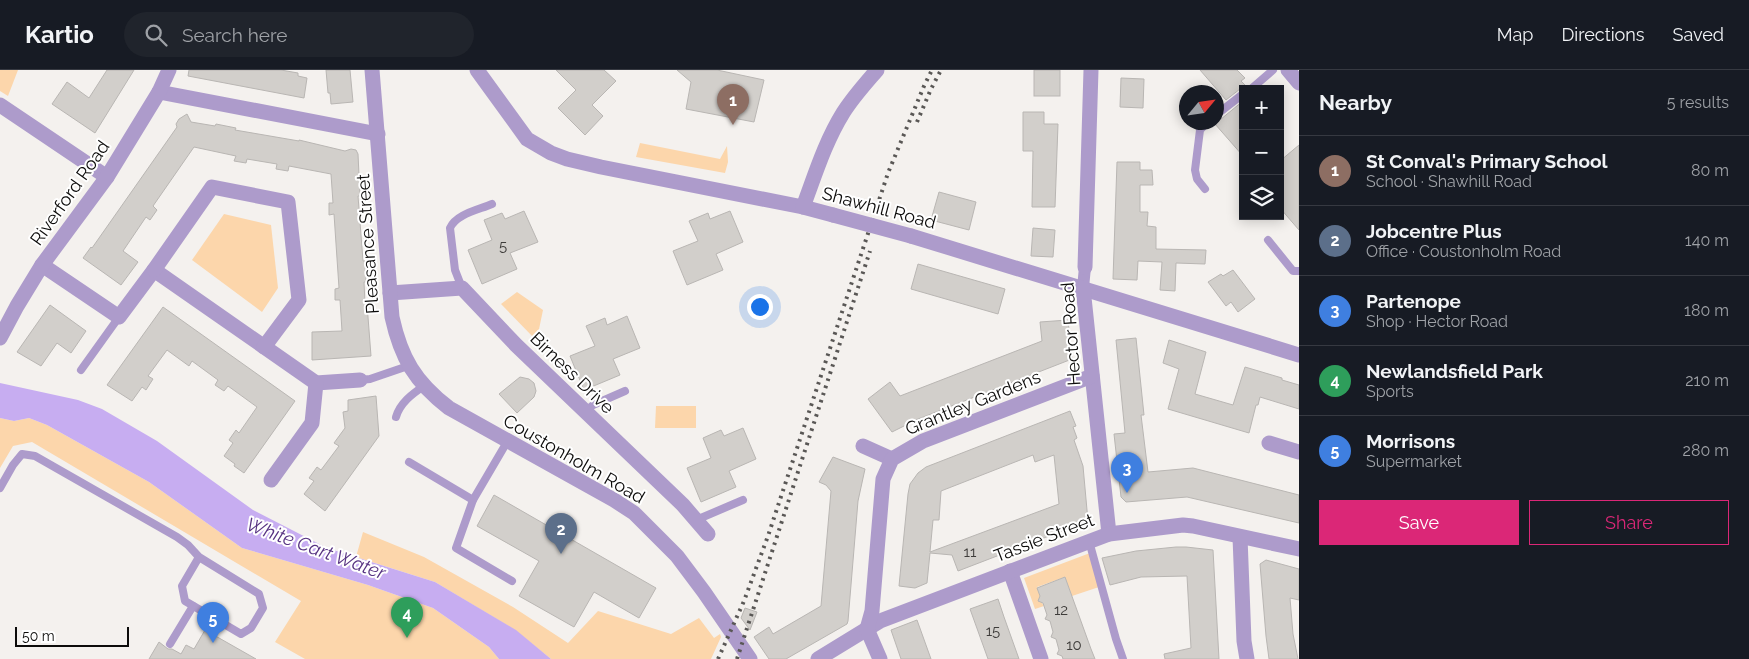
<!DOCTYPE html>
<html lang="en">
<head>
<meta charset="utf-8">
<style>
	:root { --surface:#171b24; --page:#20242c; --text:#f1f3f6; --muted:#9ea1a6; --line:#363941; --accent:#db2777 }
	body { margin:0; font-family:Raleway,sans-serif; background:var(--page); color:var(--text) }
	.controls { position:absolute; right:15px; top:15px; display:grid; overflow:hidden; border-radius:0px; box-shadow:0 2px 12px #0003 }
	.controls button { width:45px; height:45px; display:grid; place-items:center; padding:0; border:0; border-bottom:1px solid var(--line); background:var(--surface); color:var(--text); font:25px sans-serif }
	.compass { position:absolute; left:1179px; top:15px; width:45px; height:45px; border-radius:50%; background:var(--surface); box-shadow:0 2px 12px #0003; rotate:61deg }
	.scale { position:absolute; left:15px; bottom:12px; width:114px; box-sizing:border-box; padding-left:5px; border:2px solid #0c0b0a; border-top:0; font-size:14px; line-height:18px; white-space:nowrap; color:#0c0b0a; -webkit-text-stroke:4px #fff; paint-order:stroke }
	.you { position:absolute; left:759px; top:236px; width:18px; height:18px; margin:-12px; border:4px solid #fff; border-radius:50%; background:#1a73e8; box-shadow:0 0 0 8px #1a73e833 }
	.badge { display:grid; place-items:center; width:32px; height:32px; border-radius:50%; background:var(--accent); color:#fff; font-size:16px; font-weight:700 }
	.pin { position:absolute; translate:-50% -41px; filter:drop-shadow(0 1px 2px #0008) }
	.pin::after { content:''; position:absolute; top:26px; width:18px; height:15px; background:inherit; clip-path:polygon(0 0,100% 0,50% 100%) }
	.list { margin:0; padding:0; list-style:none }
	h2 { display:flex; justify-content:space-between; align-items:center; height:65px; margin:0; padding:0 20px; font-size:21px }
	h2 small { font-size:16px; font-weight:400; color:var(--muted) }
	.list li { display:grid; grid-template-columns:32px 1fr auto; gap:15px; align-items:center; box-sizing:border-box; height:70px; padding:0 20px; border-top:1px solid var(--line) }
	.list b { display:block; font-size:19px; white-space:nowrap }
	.list p { margin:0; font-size:16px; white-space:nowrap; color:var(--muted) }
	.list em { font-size:16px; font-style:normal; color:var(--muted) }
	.actions { display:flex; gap:10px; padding:15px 20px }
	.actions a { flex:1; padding:11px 0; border:1px solid var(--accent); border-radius:0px; text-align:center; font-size:18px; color:var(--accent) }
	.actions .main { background:var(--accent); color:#fff }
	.icon { flex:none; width:28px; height:28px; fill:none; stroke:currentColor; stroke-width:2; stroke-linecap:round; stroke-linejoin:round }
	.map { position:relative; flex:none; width:1299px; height:589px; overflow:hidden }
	header { display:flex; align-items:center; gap:30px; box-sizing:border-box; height:70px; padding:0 25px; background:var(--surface); border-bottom:1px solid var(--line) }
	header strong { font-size:24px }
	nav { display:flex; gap:28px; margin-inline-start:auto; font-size:18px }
	.search { width:350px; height:45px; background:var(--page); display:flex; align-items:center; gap:12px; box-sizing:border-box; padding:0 18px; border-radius:28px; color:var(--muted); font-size:19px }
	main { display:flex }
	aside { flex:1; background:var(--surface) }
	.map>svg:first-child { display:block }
</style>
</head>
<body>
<header>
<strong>Kartio</strong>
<div class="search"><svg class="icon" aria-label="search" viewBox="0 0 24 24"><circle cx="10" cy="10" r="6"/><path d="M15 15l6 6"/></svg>Search here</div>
<nav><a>Map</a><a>Directions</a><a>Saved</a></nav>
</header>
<main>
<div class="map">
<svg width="1299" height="589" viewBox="0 0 1299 589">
	<rect width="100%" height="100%" fill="#f4f1ee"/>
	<g fill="#fcd6ab">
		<polygon points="0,0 18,0 8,26 0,21"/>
		<polygon points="640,73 720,89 727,76 728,92 725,103 636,87"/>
		<polygon points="224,144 271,155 278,218 262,242 192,190"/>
		<polygon points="517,222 543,240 538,264 534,268 501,234"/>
		<polygon points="656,336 696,336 696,358 655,358"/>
		<polygon points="0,348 14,351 29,348 47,355 149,412 242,478 368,515 433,538 489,577 499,589 305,589 275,572 301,531 32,372 13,376 0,398"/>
		<polygon points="363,462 424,487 513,537 568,573 598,541 671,564 699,548 714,568 720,564 721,567 711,589 551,589 515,560 435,512 356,487"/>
		<polygon points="1090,483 1099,517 1072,526 1065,507 1037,517 1040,526 1039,529 1044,536 1035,539 1024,508"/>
	</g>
	<polygon fill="#c7adf1" points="0,313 78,330 102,339 157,371 253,440 327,478 435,512 516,560 551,589 499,589 489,577 433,538 368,515 242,478 149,412 47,355 29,348 14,351 0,348"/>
	<g fill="#d2cfcb" stroke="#b9b6b3" fill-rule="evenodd">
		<polygon points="107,0 134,0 95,63 52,34 67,12 89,28"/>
		<polygon points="189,0 281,0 298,3 298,6 307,8 304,28 188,6"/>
		<polygon points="326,0 350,0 353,32 331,34 330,23 328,23"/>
		<polygon points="556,0 604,0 616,11 592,35 603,46 585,65 558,38 576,20"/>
		<polygon points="677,0 717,0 764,10 754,52 686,39 691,12"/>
		<rect x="1034" y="0" width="26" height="26"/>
		<polygon points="1200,0 1237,0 1245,8 1241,11 1245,15 1226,30"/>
		<polygon points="1121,8 1144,9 1143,38 1120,37"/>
		<polygon points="1243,31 1243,86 1215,54"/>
		<polygon points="1023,42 1044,42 1044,54 1058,54 1055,137 1032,137 1033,81 1023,81"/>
		<polygon points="187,44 191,52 215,56 216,54 236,58 235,60 299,71 299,70 345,81 351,79 356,80 358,84 360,126 358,126 363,191 365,191 366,212 364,212 365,233 367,234 371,286 312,290 312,262 342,261 340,230 335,230 335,219 339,218 334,144 329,145 329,133 333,133 331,104 289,96 288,101 276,99 277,94 247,89 246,93 234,91 236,86 194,77 153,136 157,140 150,150 146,147 123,181 138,192 121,215 83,188 91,177 92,178 177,57 176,54 179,49"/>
		<polygon points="1299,75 1299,160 1280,138 1280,91"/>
		<polygon points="1117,92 1140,92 1140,100 1152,100 1153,115 1140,115 1140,142 1148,142 1147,156 1156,157 1156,179 1206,180 1205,194 1176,193 1175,221 1160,220 1162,192 1138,191 1137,210 1113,209"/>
		<polygon points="939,122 976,132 969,160 931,150"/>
		<polygon points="524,141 538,172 510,183 517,199 482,214 468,180 492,170 484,150 502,143 505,149"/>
		<polygon points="730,141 743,172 716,184 723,200 687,215 673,181 698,171 689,151 708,143 710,149"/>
		<polygon points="1033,158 1055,160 1053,187 1031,186"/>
		<polygon points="918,194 1005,219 998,244 911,219"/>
		<polygon points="1233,200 1255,229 1238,242 1231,232 1226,236 1208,212 1221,204 1223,206"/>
		<polygon points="50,235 86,261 71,283 57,273 41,296 17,282"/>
		<polygon points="163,237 295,331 244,403 234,396 235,394 224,386 233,373 229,370 236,360 239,363 257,337 228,316 224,321 215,315 218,310 192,291 189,296 167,280 148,306 153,309 146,320 142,317 132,331 107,315"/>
		<polygon points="627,246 640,278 613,289 620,305 584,320 570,286 595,276 586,256 605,248 607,255"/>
		<polygon points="1068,250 1072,289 918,349 892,362 868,329 890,312 900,326 1042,271 1040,252"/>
		<polygon points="1136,268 1144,345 1141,345 1148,402 1193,398 1299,425 1299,453 1187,427 1126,432 1121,427 1114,364 1125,363 1116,270"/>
		<polygon points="1169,270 1206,282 1195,324 1233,335 1245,297 1282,308 1282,310 1299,315 1299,339 1260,327 1258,335 1256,335 1249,363 1168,339 1179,299 1163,293"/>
		<polygon points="520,307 529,309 534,313 536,321 534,327 517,343 499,324"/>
		<polygon points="376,326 379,366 325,441 304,424 314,411 309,408 317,397 321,400 339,376 334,373 345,358 343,342 348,341 348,330"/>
		<path d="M 1070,341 L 1076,356 L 1073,357 L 1077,368 L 1074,370 L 1083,396 L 1088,451 L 958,501 L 952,485 L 930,483 L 927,513 L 915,518 L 899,516 L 908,424 L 910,414 L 918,403 L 926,397 ZM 1033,385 L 1035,392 L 1054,385 L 1059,434 L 930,482 L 933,450 L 939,450 L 941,421 Z"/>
		<polygon points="743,358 756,389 729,401 736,417 701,432 687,398 711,388 703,368 721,360 724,366"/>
		<polygon points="833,387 865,399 858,431 848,551 847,554 786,589 769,589 754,567 769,557 773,564 821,536 831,421 826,415 819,412"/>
		<polygon points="494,425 656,518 639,548 594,522 574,557 519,526 539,491 477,456"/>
		<polygon points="1176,477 1186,477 1213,480 1219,589 1165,589 1164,584 1191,578 1187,506 1141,507 1110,515 1102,488 1136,481"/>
		<polygon points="1266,490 1299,499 1299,530 1290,528 1293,564 1298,589 1269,589 1266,566 1260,494"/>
		<polygon points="1065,507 1091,579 1095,589 1063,589 1062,586 1057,584 1059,580 1056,569 1051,567 1053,562 1050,551 1045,549 1047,545 1043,533 1038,531 1040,526 1037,518"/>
		<polygon points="998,529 1004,547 1019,589 988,589 970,539"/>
		<polygon points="745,538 757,542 750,560 741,548"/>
		<polygon points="917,550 931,589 901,589 891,560"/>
		<polygon points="205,560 256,589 149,589 159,572 168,579 172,579 181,584 186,575 194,579"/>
	</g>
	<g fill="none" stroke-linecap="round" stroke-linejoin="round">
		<g stroke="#ad9bcb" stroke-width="8">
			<polyline points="1251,19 1273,0"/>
			<polyline points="1216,45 1243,24"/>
			<polyline points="1205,119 1197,109 1195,100 1200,60 1208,52"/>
			<polyline points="1268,170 1293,201 1299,201"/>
			<path d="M 462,218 L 455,200 L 450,158 C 456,144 478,140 492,134"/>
			<polyline points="81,300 119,247"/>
			<polyline points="360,310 370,309 408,296"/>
			<polyline points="585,342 593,335 625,321"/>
			<path d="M 396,347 C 400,333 412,324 424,316"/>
			<polyline points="507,372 473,430 456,478 512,511"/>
			<polyline points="409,392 473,430"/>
			<polyline points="0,418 13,395 22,384 35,386 177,467 188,475 199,487 259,524 263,538 251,558 241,564 185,531 182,516 199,487"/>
			<polyline points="696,450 743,430"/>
			<polyline points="1089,471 1116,569 1123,589"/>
			<polyline points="170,574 193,536"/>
		</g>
		<polyline stroke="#ad9bcb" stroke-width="12" points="1083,218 1085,197"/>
		<g stroke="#ad9bcb" stroke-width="15">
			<polyline points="477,0 527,69 551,83 567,89 601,97 803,137 833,145"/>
			<polyline points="159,22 378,64"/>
			<polyline points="0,35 107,107"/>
			<path d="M 803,137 C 815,105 825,72 843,43 C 853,27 865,14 877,0"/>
			<polyline points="911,166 1299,285"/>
			<polyline points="42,195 119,247 154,200 316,313 360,310"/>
			<polyline points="1085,197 1091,0"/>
			<polyline points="154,200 212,117 288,132 299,230 264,277"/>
			<polyline points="1083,218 1109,464"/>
			<polyline points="390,223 462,218 516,275 683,435 708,464"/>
			<polyline points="1269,373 1299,382"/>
			<polyline points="863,376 892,389"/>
			<polyline points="271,410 312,353 316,313"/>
			<polyline points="1240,467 1244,571 1247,589"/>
			<polyline points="1010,501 1041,589"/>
			<polyline points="818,589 880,551 1109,464 1183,455 1193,456 1299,479"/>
			<polyline points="880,589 867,559 872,541 883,409 892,389 923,371 1092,306"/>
		</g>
		<g stroke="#ad9bcb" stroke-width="15">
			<path d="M 372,0 L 392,247 C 401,288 415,312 449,338 L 614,430 L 634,443 L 677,486 L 704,522 L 750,589"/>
			<polyline points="1288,0 1299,13"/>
			<polyline points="0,268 17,236 42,195 107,107 159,22 169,0"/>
		</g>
		<g stroke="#595755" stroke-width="4" stroke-dasharray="2.5 5" stroke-linecap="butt">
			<polyline points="917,52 931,19 941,0"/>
			<polyline points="718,589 744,531 768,466 888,103 924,16 932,0"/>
			<polyline points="737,589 870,181"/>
		</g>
		<polyline stroke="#ad9bcb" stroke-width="15" points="833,145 911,166"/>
	</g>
	<g text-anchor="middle" stroke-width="4" stroke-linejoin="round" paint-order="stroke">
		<g font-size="15" fill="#3e3c3a">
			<text x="503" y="181">5</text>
			<text x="970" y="487">11</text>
			<text x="1061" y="545">12</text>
			<text x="993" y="566">15</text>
			<text x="1074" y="580">10</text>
		</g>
		<g font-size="18" fill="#0c0b0a" stroke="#fff">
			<text transform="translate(70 123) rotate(-55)" y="6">Riverford Road</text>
			<text transform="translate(879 138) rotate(15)" y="6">Shawhill Road</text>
			<text transform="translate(368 174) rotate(-94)" y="6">Pleasance Street</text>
			<text transform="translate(1071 264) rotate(-94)" y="6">Hector Road</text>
			<text transform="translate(572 303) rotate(44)" y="6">Birness Drive</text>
			<text transform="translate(973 333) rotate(-22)" y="6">Grantley Gardens</text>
			<text transform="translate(574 389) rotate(30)" y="6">Coustonholm Road</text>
			<text transform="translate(1044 468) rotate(-21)" y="6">Tassie Street</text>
		</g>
		<g font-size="19" font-style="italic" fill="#573382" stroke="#fff">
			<text transform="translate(316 478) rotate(20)" y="7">White Cart Water</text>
		</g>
	</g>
</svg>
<div class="controls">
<button>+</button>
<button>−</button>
<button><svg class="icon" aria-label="layers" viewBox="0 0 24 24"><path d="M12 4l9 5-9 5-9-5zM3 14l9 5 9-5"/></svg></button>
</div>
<svg class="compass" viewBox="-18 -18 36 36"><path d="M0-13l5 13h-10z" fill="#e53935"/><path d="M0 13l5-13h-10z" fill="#9ea1a6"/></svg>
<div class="scale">50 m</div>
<div class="you"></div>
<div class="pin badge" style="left:733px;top:55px;background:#8d6e63">1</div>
<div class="pin badge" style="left:561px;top:484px;background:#5c6f8a">2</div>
<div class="pin badge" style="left:1127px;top:423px;background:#3f7fe0">3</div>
<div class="pin badge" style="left:407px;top:568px;background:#2e9e5b">4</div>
<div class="pin badge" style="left:213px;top:573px;background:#3f7fe0">5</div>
</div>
<aside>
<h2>Nearby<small>5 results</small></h2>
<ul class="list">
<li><span class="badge" style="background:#8d6e63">1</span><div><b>St Conval's Primary School</b><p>School · Shawhill Road</p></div><em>80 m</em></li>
<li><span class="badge" style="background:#5c6f8a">2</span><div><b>Jobcentre Plus</b><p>Office · Coustonholm Road</p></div><em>140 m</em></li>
<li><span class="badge" style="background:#3f7fe0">3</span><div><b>Partenope</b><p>Shop · Hector Road</p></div><em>180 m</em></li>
<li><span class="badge" style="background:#2e9e5b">4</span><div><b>Newlandsfield Park</b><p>Sports</p></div><em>210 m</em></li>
<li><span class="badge" style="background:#3f7fe0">5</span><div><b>Morrisons</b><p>Supermarket</p></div><em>280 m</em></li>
</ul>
<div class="actions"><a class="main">Save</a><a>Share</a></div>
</aside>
</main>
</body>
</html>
